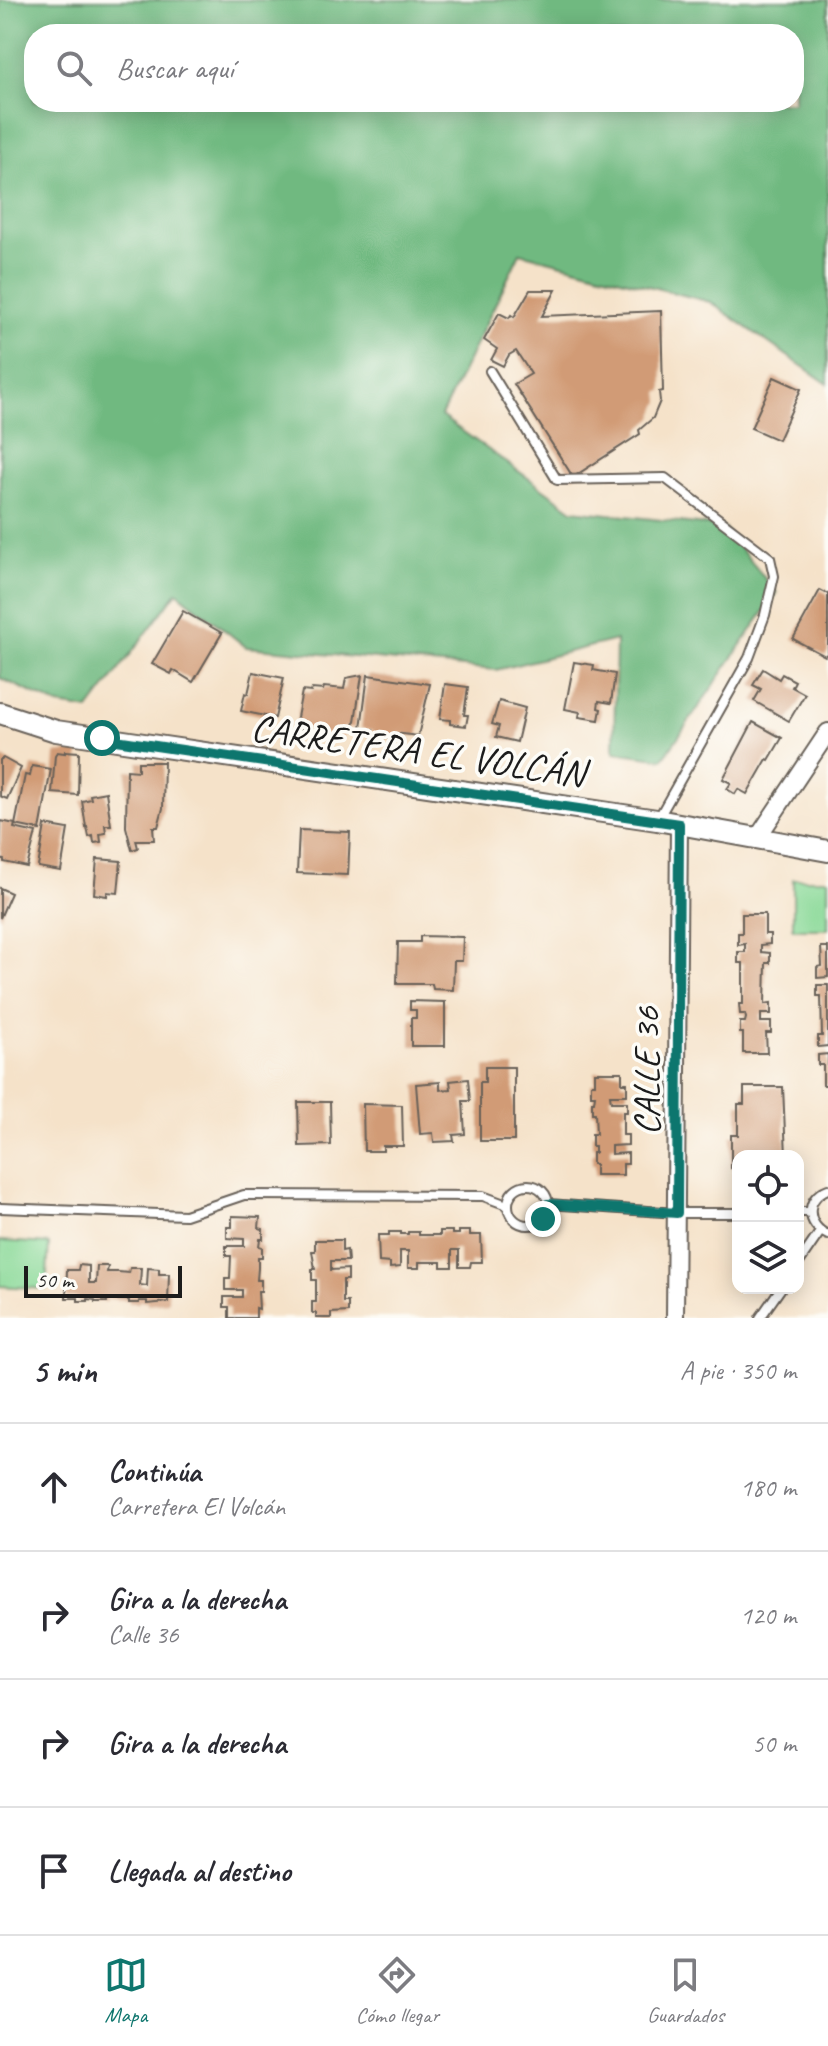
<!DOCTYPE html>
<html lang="es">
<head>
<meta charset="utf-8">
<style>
	:root { --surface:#fff; --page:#f7f7f7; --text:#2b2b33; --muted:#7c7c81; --line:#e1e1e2; --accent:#0f766e }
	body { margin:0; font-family:Caveat,sans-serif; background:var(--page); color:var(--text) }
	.controls { position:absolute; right:24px; bottom:24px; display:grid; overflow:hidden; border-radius:16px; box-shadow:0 4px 20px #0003 }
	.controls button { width:72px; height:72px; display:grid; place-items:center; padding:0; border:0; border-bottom:2px solid var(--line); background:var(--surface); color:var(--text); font:40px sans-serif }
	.scale { position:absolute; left:24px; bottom:20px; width:158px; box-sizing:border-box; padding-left:8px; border:4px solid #1c1c1c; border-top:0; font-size:22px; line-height:28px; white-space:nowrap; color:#1c1c1c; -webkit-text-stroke:6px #fdfcf7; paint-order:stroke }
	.stop { position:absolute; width:24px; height:24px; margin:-18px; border:6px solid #0f766e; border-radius:50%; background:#fff }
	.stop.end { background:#0f766e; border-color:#fff; box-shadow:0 2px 8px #0008 }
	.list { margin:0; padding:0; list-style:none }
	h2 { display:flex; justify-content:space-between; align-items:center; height:104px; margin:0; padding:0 32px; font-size:34px }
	h2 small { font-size:26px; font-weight:400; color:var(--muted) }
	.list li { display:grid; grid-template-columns:52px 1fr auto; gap:24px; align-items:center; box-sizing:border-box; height:128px; padding:0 32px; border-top:2px solid var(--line) }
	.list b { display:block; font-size:30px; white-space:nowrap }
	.list p { margin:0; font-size:26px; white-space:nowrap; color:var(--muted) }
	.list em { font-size:26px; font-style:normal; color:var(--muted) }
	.icon { flex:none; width:44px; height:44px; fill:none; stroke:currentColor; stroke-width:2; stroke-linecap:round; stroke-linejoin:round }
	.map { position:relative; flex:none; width:828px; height:1318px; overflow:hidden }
	.search { position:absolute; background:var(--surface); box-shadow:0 4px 20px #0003; left:24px; right:24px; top:24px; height:88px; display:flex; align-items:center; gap:20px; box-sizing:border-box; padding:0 28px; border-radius:32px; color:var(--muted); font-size:30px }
	.sheet { height:616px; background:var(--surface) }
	nav { display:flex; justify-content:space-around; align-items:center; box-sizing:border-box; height:112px; border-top:2px solid var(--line); background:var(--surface); font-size:22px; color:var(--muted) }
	nav a { display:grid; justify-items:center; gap:4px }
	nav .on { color:var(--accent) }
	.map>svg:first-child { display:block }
</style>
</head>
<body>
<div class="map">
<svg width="828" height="1318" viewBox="0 0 828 1318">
	<rect width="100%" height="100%" fill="#fdfcf7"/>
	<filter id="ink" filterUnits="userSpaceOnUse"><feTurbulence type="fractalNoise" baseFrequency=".0125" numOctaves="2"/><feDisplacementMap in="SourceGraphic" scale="16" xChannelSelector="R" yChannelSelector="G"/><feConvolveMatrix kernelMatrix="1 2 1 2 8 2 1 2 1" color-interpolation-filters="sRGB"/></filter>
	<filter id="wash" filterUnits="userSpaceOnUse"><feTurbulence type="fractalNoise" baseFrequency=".006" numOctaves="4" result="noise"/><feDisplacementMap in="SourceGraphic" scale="32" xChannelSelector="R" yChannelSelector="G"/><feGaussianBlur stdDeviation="1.8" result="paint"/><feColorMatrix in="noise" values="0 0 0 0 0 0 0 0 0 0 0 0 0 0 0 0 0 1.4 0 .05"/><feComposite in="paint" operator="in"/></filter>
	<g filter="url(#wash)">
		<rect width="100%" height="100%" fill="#f5e2c9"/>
		<g fill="#8ad998" stroke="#537a5a" stroke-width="2">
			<rect x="793" y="879" width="35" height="50"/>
			<polygon points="0,1241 49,1244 46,1289 0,1286"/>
		</g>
		<path fill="#6fb980" stroke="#466a4e" stroke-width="2" fill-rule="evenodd" d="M 0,0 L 828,0 L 828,384 L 710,302 L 520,253 L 441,416 L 573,510 L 723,527 L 777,593 L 663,759 L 614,752 L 616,640 L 496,670 L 246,647 L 177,592 L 89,710 L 58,705 L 0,678 ZM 34,34 L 794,34 L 794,102 L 34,102 Z"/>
		<g id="blocks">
			<g fill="#d19b76">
				<polygon points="530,290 556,290 542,316 661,311 663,391 659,392 660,401 653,418 639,430 640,434 573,477 514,384 531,374 516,351 509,355 503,366 491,360 497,349 484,340 499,313 509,318 511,315 514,317"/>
				<polygon points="774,377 801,389 778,440 751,428"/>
				<polygon points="820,590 828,594 828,652 825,656 793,639"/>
				<polygon points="183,611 222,633 193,682 173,670 171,674 152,664"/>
				<polygon points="574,662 594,665 593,670 615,674 611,703 599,701 598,708 601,709 599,720 579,717 580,712 565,709"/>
				<polygon points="763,669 779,679 782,674 795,681 792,687 805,694 789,721 754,701 761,689 753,685"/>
				<polygon points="253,672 284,678 275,718 241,711 245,693 248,694"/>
				<polygon points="362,675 354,728 344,727 343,737 295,728 302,691 311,692 312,689 323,690 324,687 344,689 346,678"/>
				<polygon points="368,675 430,684 418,736 395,733 394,739 372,736 373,730 361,728"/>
				<polygon points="445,684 468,687 464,715 468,715 466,726 450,724 450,720 440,719"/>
				<polygon points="499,701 525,708 517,742 496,737 499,726 492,724"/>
				<polygon points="753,722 782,738 769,760 767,759 747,794 738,789 735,794 727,789 731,783 723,779"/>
				<polygon points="65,751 79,752 78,795 52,793 55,755 57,752 65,753"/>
				<polygon points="3,758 21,768 7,799 0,796 0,760"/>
				<polygon points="138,762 164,762 163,808 158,827 153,827 154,840 136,840 138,848 132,850 126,827 127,770 138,771"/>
				<polygon points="32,766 51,769 40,830 15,825 25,775 30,776"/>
				<polygon points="106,792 111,825 105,825 106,833 100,834 101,842 94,843 93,836 89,837 87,827 86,827 82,801 91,799 90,795"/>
				<polygon points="1,821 15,824 14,828 36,833 27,867 4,862 4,860 0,859"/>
				<polygon points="45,825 68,829 61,871 38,867"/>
				<polygon points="299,830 350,832 348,875 297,873"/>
				<polygon points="97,859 121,861 118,893 107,892 107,896 94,894"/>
				<polygon points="0,888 11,893 0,918"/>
				<polygon points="742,914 765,914 765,934 770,934 770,944 761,945 761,952 770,953 770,963 766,963 765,1004 771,1003 771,1014 761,1014 761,1022 771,1022 771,1033 766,1033 767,1053 743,1053 743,1033 740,1033 740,1022 745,1022 746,1018 745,1014 740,1014 739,1004 743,1004 743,963 738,963 738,952 745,952 745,944 738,945 738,933 742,933"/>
				<polygon points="420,936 463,937 462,961 454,961 453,990 433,989 432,984 397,984 398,942 420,942"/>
				<polygon points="821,947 828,947 828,977 817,978 817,967 822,966"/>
				<polygon points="817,985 828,985 828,1046 818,1047 818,1036 822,1036 821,996 817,996"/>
				<polygon points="410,1001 445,1002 445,1046 411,1046 411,1018 416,1018 416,1010 410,1010"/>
				<polygon points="828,1054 828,1085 823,1085 823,1065 818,1065 818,1055"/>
				<polygon points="485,1067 514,1067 514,1141 480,1141 480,1082 485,1082"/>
				<polygon points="595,1072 622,1072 622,1083 627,1083 627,1095 610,1095 611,1102 627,1102 627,1112 623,1112 623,1135 628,1135 628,1145 611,1146 611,1154 628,1153 628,1164 623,1164 623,1175 595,1175 595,1164 592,1164 592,1153 595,1153 595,1146 592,1146 592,1134 596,1134 595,1113 592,1113 592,1102 594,1102 595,1095 591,1095 591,1084 595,1084"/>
				<polygon points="468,1079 470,1101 463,1101 465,1134 453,1135 454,1141 434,1142 433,1133 420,1134 416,1084 440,1082 440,1090 451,1089 450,1081"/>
				<polygon points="744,1087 783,1087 786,1156 738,1156 738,1167 731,1168 731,1135 738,1135 738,1104 744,1104"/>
				<polygon points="298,1102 330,1102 331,1145 299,1146"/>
				<polygon points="363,1104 402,1105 403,1146 383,1146 383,1151 364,1151"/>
				<polygon points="232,1216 260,1217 259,1228 263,1229 263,1239 260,1239 259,1246 262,1247 262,1257 258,1257 258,1268 257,1280 261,1280 261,1291 258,1291 259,1309 256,1308 256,1318 229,1318 229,1307 224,1307 224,1297 242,1297 242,1290 225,1290 225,1278 230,1278 231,1256 226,1256 226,1246 244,1246 244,1239 227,1238 227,1227 232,1227"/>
				<polygon points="440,1231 452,1231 452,1234 459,1234 459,1231 470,1231 470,1235 481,1235 482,1262 471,1262 470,1267 459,1267 459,1250 452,1250 452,1267 441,1267 441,1262 419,1262 419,1268 408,1268 408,1251 400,1251 400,1267 390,1268 390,1263 379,1262 378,1235 389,1235 389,1232 401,1232 401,1234 408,1234 408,1232 419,1232 419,1235 440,1235"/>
				<polygon points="315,1240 342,1240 342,1251 347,1250 348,1261 331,1261 331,1270 348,1269 348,1280 343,1280 343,1302 348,1302 348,1312 331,1313 331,1318 316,1318 316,1313 312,1313 312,1302 316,1302 316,1280 312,1280 312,1269 315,1269 312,1251 315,1251"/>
				<polygon points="79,1265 89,1266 89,1283 96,1283 97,1266 108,1266 107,1272 118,1272 129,1273 130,1268 141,1268 140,1285 147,1286 148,1268 159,1269 159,1274 169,1274 168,1302 147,1304 147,1301 139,1301 139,1303 129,1303 129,1300 107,1299 107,1302 95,1302 95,1300 88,1299 88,1301 78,1301 78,1298 66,1298 67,1270 78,1270"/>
			</g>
		</g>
	</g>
	<g filter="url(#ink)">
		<use href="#blocks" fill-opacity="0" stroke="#686159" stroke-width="2"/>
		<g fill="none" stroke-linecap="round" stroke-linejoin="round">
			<defs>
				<g id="service">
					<polyline points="490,371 557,480 665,478 770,558 774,576 765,615 749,658 658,819"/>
					<circle cx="528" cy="1205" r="20"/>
					<path d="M 828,1189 C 804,1198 806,1226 828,1235"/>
					<polyline points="548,1204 677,1213 738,1213"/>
					<polyline points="0,1208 185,1215 244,1195 483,1196 507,1205"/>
					<polyline points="798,1212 810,1212"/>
					<polyline points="798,1264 820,1232"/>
					<polyline points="760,1318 781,1288"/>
				</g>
				<g id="minor">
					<polyline points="758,837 828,732"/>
					<polyline points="675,1318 679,824"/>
				</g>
				<polyline id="tertiary" points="0,713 56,731 657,820 828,851"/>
			</defs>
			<use href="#service" stroke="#686159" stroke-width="12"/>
			<use href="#minor" stroke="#686159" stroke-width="20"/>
			<use href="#tertiary" stroke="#686159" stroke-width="24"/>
			<use href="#service" stroke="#fff" stroke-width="8"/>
			<use href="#minor" stroke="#fff" stroke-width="16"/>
			<use href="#tertiary" stroke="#fff" stroke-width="20"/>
		</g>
	</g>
	<g fill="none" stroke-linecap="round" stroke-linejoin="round" filter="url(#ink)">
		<polyline stroke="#0f766e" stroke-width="10" points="102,738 679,824 677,1213 548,1204 543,1219"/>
	</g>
	<g text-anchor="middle" stroke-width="7" stroke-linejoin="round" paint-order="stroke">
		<g font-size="38" fill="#1c1c1c" stroke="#fdfcf7">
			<text transform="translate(418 750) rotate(8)" y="13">CARRETERA EL VOLCÁN</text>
			<text transform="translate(646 1071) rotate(-90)" y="13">CALLE 36</text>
		</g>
	</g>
</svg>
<div class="controls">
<button><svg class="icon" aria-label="locate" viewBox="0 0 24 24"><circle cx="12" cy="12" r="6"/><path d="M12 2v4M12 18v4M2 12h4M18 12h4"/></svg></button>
<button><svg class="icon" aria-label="layers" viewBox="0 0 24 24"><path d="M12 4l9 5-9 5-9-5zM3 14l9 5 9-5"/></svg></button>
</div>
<div class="scale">50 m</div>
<div class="stop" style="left:102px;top:738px"></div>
<div class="stop end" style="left:543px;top:1219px"></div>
<div class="search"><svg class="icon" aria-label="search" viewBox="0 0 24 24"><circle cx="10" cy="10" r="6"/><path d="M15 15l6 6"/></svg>Buscar aquí</div>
</div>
<section class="sheet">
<h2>5 min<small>A pie · 350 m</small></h2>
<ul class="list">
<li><svg class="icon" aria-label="ahead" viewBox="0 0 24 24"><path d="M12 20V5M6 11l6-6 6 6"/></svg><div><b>Continúa</b><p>Carretera El Volcán</p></div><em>180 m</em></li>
<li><svg class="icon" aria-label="right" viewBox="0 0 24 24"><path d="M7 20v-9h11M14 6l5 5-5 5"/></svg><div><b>Gira a la derecha</b><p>Calle 36</p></div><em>120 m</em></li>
<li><svg class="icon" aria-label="right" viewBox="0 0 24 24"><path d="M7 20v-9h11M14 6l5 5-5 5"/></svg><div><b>Gira a la derecha</b></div><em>50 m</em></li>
<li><svg class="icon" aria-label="arrive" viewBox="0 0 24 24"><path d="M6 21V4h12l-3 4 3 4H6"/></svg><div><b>Llegada al destino</b></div></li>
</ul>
</section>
<nav>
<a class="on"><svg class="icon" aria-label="map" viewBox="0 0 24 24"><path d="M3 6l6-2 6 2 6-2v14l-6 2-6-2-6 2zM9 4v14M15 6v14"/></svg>Mapa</a>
<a><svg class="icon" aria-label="directions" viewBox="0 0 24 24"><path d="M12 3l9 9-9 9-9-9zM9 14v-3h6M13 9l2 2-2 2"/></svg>Cómo llegar</a>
<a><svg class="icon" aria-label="saved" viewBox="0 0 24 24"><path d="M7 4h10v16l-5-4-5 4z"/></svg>Guardados</a>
</nav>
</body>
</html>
